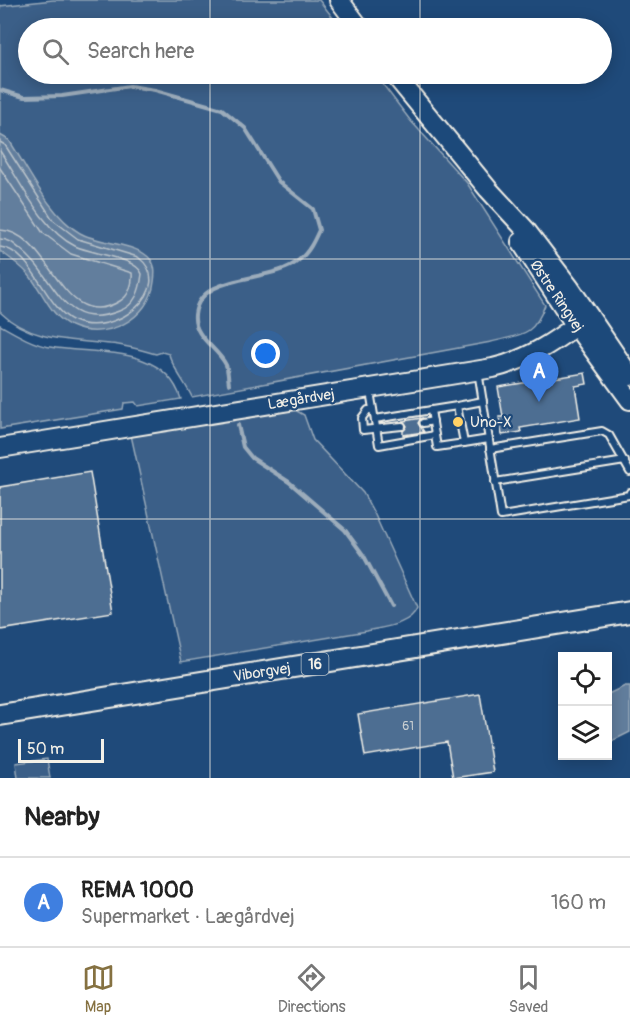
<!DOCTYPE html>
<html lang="en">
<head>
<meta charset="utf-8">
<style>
	:root { --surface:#fff; --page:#f6f6f6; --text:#222; --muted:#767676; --line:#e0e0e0; --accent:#857141 }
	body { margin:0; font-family:Pangolin,sans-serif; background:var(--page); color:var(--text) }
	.controls { position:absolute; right:18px; bottom:18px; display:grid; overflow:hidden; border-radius:0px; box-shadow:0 3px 15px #0003 }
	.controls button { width:54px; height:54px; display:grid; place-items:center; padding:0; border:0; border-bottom:2px solid var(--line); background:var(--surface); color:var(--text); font:30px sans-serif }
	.scale { position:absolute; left:18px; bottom:15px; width:86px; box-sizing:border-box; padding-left:6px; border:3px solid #f4f1e8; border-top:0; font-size:16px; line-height:21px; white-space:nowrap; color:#f4f1e8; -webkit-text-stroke:4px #1f4a7a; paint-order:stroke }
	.you { position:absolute; left:266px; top:354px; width:21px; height:21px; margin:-15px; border:4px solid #fff; border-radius:50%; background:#1a73e8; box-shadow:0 0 0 9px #1a73e833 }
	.badge { display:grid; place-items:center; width:39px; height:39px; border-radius:50%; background:var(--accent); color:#fff; font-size:20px; font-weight:700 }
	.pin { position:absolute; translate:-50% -50px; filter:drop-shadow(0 2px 3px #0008) }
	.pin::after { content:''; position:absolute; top:32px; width:21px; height:18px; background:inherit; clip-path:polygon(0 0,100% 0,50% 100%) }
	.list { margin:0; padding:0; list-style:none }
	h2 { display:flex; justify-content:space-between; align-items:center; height:78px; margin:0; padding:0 24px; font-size:26px }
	h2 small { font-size:20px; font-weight:400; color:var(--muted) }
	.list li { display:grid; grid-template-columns:39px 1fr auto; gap:18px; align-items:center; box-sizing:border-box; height:90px; padding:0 24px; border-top:2px solid var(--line) }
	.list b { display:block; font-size:22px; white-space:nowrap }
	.list p { margin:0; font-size:20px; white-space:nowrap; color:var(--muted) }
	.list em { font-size:20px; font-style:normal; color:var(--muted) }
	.icon { flex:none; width:33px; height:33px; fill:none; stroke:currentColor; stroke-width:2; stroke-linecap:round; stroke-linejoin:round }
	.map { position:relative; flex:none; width:630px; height:778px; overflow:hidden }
	.search { position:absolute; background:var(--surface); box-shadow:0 3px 15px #0003; left:18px; right:18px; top:18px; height:66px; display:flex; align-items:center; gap:15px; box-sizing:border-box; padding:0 21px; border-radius:33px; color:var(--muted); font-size:22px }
	.sheet { height:168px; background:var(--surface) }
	nav { display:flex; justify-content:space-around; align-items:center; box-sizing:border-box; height:84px; border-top:2px solid var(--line); background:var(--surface); font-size:16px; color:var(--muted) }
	nav a { display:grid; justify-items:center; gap:3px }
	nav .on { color:var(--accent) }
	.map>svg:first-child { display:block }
</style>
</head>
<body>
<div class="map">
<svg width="630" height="778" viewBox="0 0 630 778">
	<rect width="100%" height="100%" fill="#1f4a7a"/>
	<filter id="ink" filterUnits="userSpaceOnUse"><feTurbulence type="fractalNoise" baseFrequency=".0167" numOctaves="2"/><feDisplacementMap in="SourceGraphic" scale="12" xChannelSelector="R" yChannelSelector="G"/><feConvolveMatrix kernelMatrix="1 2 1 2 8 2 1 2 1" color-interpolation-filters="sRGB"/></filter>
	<g filter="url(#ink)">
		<g fill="#3a5f88" stroke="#97a8b8" stroke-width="1.5">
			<path d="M 53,0 L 319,0 L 341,28 L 28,28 L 28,74 L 375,74 L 410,120 L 467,183 L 545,305 C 533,337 522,334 491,342 L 192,397 C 186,384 171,365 169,354 L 162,352 L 156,354 C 141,350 125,345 110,344 C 72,340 29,341 0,312 L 0,6 Z"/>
			<path d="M 0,325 C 14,333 34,345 50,347 C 96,355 164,344 181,399 L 138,406 L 135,402 L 124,403 L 123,409 L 0,429 Z"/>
			<path d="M 295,410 L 304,415 L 313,440 L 363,493 L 375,515 L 417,608 C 410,625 384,627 367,631 L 181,662 L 131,435 Z"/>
			<polygon points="47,759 50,778 18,778 16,763"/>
		</g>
		<g fill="#627e9d" stroke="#9cacbb" stroke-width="1.5">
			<path d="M 0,135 L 9,140 C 28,169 50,216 80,233 C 98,244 139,243 151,260 C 156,267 155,275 154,282 C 150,319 105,342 71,326 C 49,315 43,291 28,274 C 20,265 10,258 0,251 Z"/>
			<polygon points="625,686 630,686 630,732 608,743 608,694"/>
		</g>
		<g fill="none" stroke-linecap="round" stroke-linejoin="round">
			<g stroke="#bac3ca" stroke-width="1.5">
				<path d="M 0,142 L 5,145 L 53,220 L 78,239 L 138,257 C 178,288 115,339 74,321 C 45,308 33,250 0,247"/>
				<path d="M 0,151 C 20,181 42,230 75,246 C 91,254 136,257 142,274 C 140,290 136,305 119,311 C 62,334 56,276 20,249 C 14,244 9,239 0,239"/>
				<path d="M 0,168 L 43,233 L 71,254 L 132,273 C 133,284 129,296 120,301 C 61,336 52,232 0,230"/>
			</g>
			<g stroke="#9cacbb" stroke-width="4">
				<path d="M 0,90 L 24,97 L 62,96 L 130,86 L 155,90 L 222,109 L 245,128 L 279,182 L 313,209 L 319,230 C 314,241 309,252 299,260 C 273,284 199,271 195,315 C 193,337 218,348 226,365 C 228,370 228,378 229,384"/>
				<polyline points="238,425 243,447 252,458 289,482 345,530 364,556 391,606"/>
			</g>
		</g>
		<g fill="#4d6e92" stroke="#f4f1e8" stroke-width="1.5">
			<polygon points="585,373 587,384 575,386 580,418 520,428 521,432 502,435 499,417 503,417 498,387"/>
			<polygon points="422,418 418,423 424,432 403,435 403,431 407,426 403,421"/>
			<polygon points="90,472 113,612 0,630 0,487"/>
			<polygon points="480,694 493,772 453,778 447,742 365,756 358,714"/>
		</g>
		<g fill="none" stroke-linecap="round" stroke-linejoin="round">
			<defs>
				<g id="lane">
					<polyline points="478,371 501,516 629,495 630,492"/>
					<polyline points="370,391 379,445 435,435 431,410"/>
					<polyline points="457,406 483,401"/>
					<polyline points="373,410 368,410 362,418 363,430 402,426"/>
					<polyline points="375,419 457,406 464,443 437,447 435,435"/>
					<polyline points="423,423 433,421"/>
					<polyline points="464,443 489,439"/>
					<polyline points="490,449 602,431 609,435 630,472"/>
					<polyline points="495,482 625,461"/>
				</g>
				<g id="secondary">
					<polyline points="339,0 360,28"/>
					<polyline points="394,74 488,189 525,229 570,288 630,376"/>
					<polyline points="521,242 576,326 630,400"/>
					<path d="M 0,448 L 493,368 C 531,359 558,339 589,316"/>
				</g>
				<polyline id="primary" points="0,715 630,612"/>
			</defs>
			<use href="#lane" stroke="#f4f1e8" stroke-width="10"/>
			<use href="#secondary" stroke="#f4f1e8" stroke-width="22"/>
			<use href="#primary" stroke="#f4f1e8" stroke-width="24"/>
			<use href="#lane" stroke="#1f4a7a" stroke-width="6"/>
			<use href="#secondary" stroke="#1f4a7a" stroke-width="18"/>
			<use href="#primary" stroke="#1f4a7a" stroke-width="20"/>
		</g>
	</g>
	<path fill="none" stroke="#f4f1e8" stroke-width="1.5" stroke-opacity="0.55" d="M 210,0 L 210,28M 420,0 L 420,28M 210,74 L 210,778M 420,74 L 420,778M 0,259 L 630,259M 0,519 L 630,519"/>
	<circle fill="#ffd166" stroke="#1f4a7a" stroke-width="2" cx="458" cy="422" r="6"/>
	<g text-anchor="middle" stroke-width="4.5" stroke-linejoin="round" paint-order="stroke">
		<g font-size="12" fill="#cad0d2">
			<text x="408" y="730">61</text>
		</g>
		<rect fill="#1f4a7a" stroke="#b4bfc7" stroke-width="1.5" x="301.5" y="653" width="27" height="22" rx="4.5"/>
		<g font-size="14" font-weight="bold" fill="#f4f1e8">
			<text x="315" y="669">16</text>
		</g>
		<g font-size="15" fill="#f4f1e8" stroke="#1f4a7a">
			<text transform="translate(557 296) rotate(56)" y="5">Østre Ringvej</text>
			<text transform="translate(301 399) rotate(-9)" y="5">Lægårdvej</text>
			<text transform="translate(262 672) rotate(-9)" y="5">Viborgvej</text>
		</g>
		<g font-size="15" fill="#f4f1e8" stroke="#1f4a7a" text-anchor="start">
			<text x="470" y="427">Uno-X</text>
		</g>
	</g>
</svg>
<div class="controls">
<button><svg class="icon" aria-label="locate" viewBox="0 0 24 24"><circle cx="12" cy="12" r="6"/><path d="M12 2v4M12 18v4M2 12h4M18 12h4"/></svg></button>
<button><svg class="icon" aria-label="layers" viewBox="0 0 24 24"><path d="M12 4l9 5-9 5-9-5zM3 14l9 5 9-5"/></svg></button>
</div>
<div class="scale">50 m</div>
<div class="you"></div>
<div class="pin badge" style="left:539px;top:402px;background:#3f7fe0">A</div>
<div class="search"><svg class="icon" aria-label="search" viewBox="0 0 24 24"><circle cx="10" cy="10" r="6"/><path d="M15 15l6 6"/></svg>Search here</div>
</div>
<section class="sheet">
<h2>Nearby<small></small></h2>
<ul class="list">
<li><span class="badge" style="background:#3f7fe0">A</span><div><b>REMA 1000</b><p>Supermarket · Lægårdvej</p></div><em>160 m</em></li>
</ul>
</section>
<nav>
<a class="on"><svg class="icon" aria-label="map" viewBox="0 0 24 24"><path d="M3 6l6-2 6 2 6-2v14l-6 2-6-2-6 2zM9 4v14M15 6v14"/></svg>Map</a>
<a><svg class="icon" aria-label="directions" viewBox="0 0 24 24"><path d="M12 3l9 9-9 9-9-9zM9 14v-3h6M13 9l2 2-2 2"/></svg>Directions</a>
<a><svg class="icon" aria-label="saved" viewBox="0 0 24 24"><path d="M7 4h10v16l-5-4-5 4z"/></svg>Saved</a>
</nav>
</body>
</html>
